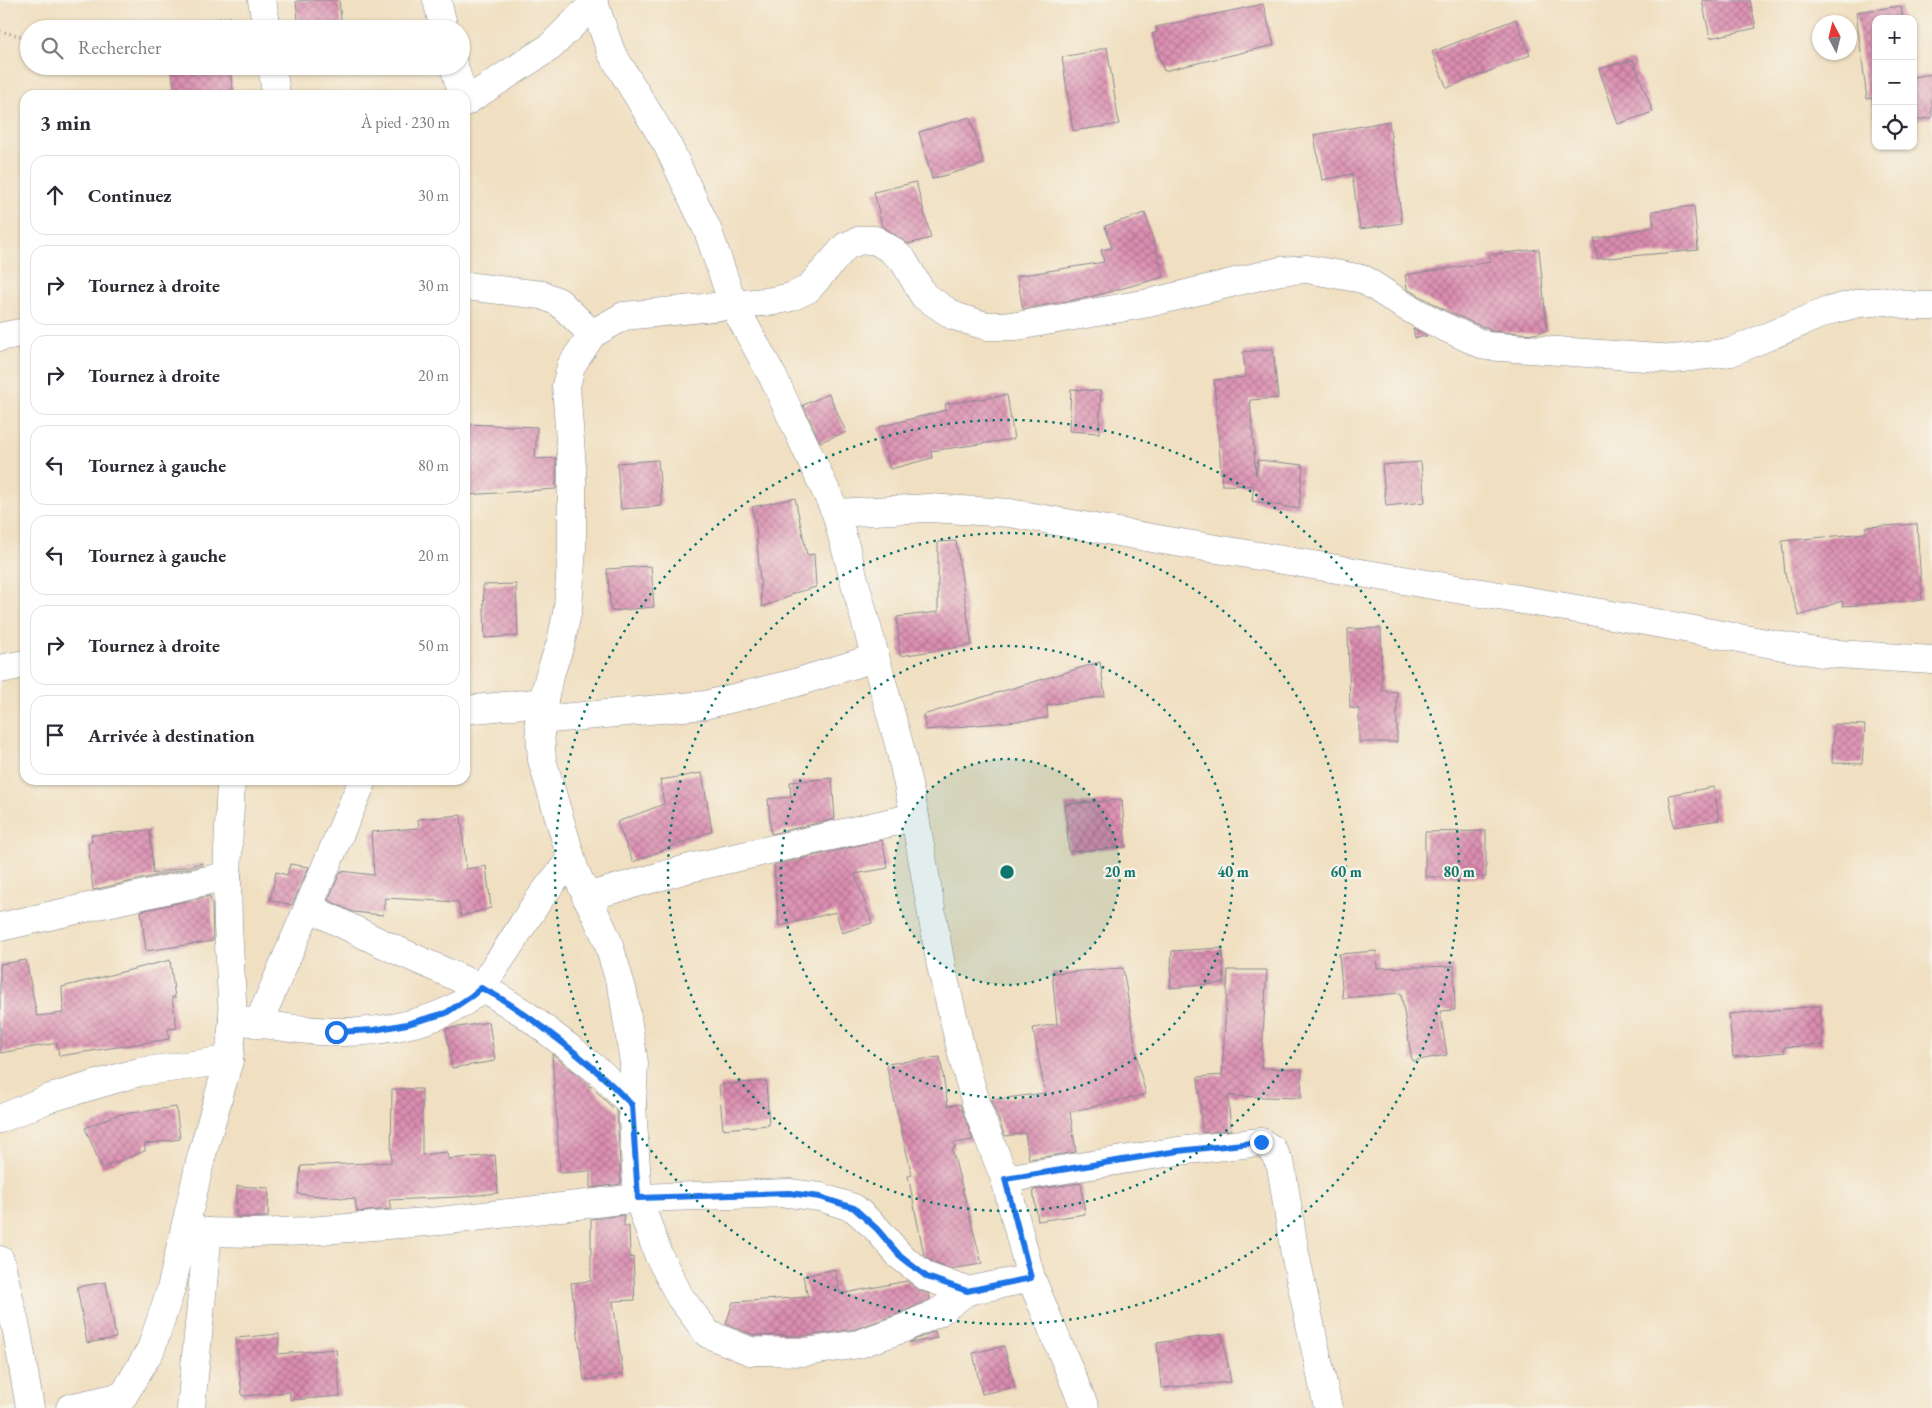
<!DOCTYPE html>
<html lang="fr">
<head>
<meta charset="utf-8">
<style>
	:root { --surface:#fff; --page:#f2f2f3; --text:#2b2b33; --muted:#7c7c81; --line:#e1e1e2 }
	body { margin:0; font-family:"EB Garamond",serif; background:var(--page); color:var(--text) }
	.controls { position:absolute; right:15px; top:15px; display:grid; overflow:hidden; border-radius:10px; box-shadow:0 1px 4px #0004 }
	.controls button { width:45px; height:45px; display:grid; place-items:center; padding:0; border:0; border-bottom:1px solid var(--line); background:var(--surface); color:var(--text); font:25px sans-serif }
	.compass { position:absolute; left:1812px; top:15px; width:45px; height:45px; border-radius:50%; background:var(--surface); box-shadow:0 1px 4px #0004; rotate:353deg }
	.stop { position:absolute; width:15px; height:15px; margin:-11px; border:4px solid #1a73e8; border-radius:50%; background:#fff }
	.stop.end { background:#1a73e8; border-color:#fff; box-shadow:0 1px 5px #0008 }
	.list { margin:0; padding:0; list-style:none }
	h2 { display:flex; justify-content:space-between; align-items:center; height:65px; margin:0; padding:0 20px; font-size:21px }
	h2 small { font-size:16px; font-weight:400; color:var(--muted) }
	.list li { display:grid; grid-template-columns:32px 1fr auto; gap:15px; align-items:center; box-sizing:border-box; height:80px; margin:0 10px 10px; padding:0 10px; border:1px solid var(--line); border-radius:15px }
	.list b { display:block; font-size:19px; white-space:nowrap }
	.list em { font-size:16px; font-style:normal; color:var(--muted) }
	.icon { flex:none; width:28px; height:28px; fill:none; stroke:currentColor; stroke-width:2; stroke-linecap:round; stroke-linejoin:round }
	.map { position:relative; flex:none; width:1932px; height:1408px; overflow:hidden }
	.search { position:absolute; background:var(--surface); box-shadow:0 1px 4px #0004; left:20px; top:20px; width:450px; height:55px; display:flex; align-items:center; gap:12px; box-sizing:border-box; padding:0 18px; border-radius:28px; color:var(--muted); font-size:19px }
	.panel { position:absolute; background:var(--surface); box-shadow:0 1px 4px #0004; left:20px; top:90px; width:450px; height:695px; border-radius:15px }
	.map>svg:first-child { display:block }
</style>
</head>
<body>
<div class="map">
<svg width="1932" height="1408" viewBox="0 0 1932 1408">
	<defs>
		<pattern id="building-cross-hatch" width="8" height="8" patternUnits="userSpaceOnUse" patternTransform="scale(1.25)"><rect width="8" height="8" fill="#dc8db0"/><path d="M0 0l8 8M0 8l8-8" fill="none" stroke="#b27492"/></pattern>
	</defs>
	<rect width="100%" height="100%" fill="#f7f3e8"/>
	<filter id="ink" filterUnits="userSpaceOnUse"><feTurbulence type="fractalNoise" baseFrequency=".02" numOctaves="2"/><feDisplacementMap in="SourceGraphic" scale="10" xChannelSelector="R" yChannelSelector="G"/><feConvolveMatrix kernelMatrix="1 2 1 2 8 2 1 2 1" color-interpolation-filters="sRGB"/></filter>
	<filter id="wash" filterUnits="userSpaceOnUse"><feTurbulence type="fractalNoise" baseFrequency=".0096" numOctaves="4" result="noise"/><feDisplacementMap in="SourceGraphic" scale="20" xChannelSelector="R" yChannelSelector="G"/><feGaussianBlur stdDeviation="1.12" result="paint"/><feColorMatrix in="noise" values="0 0 0 0 0 0 0 0 0 0 0 0 0 0 0 0 0 1.4 0 .05"/><feComposite in="paint" operator="in"/></filter>
	<g filter="url(#wash)">
		<rect width="100%" height="100%" fill="#f0dfc0"/>
		<g id="blocks">
			<g fill="url(#building-cross-hatch)">
				<polygon points="312,0 339,0 342,29 299,29 296,1"/>
				<polygon points="1702,0 1750,0 1756,28 1710,38"/>
				<polygon points="1263,4 1274,45 1164,71 1152,34 1157,32 1156,27"/>
				<polygon points="1901,6 1903,19 1876,19 1875,124 1872,98 1867,99 1856,12"/>
				<polygon points="1516,19 1530,55 1447,88 1432,52"/>
				<polygon points="1107,47 1119,124 1073,131 1062,57 1090,52"/>
				<polygon points="1633,60 1653,112 1618,124 1599,69"/>
				<polygon points="171,66 229,66 234,95 175,95"/>
				<polygon points="1932,74 1932,118 1913,120 1913,77"/>
				<polygon points="970,117 984,164 932,179 919,132"/>
				<polygon points="1389,121 1402,223 1360,229 1352,174 1322,180 1314,135"/>
				<polygon points="916,182 931,238 908,244 882,226 874,192"/>
				<polygon points="1694,206 1698,250 1597,259 1594,239 1654,227 1652,211"/>
				<polygon points="1145,213 1164,277 1090,297 1023,309 1017,276 1104,262 1101,250 1112,248 1105,226"/>
				<polygon points="1539,249 1547,330 1535,334 1490,331 1488,327 1483,327 1447,311 1407,289 1405,275 1490,262 1489,255"/>
				<polygon points="1413,328 1427,336 1415,338"/>
				<polygon points="1273,349 1278,398 1250,400 1256,475 1258,460 1303,465 1299,509 1252,501 1254,486 1222,485 1214,380 1246,377 1243,352"/>
				<polygon points="1071,389 1101,391 1099,433 1069,431"/>
				<polygon points="829,394 846,432 820,442 803,405"/>
				<polygon points="1007,395 1014,439 931,451 932,458 890,469 879,427 946,410 945,404"/>
				<polygon points="467,424 537,427 535,459 556,458 556,489 466,495"/>
				<polygon points="658,460 662,506 621,509 617,463"/>
				<polygon points="1421,462 1425,502 1386,506 1382,465"/>
				<polygon points="795,498 807,555 814,554 816,587 791,594 791,596 762,607 756,528 752,507"/>
				<polygon points="1917,524 1922,600 1843,606 1842,601 1799,616 1785,574 1782,541 1866,533 1866,527"/>
				<polygon points="956,541 972,645 900,656 897,617 938,612 938,542"/>
				<polygon points="651,566 654,607 611,611 607,569"/>
				<polygon points="516,584 518,636 485,638 483,585"/>
				<polygon points="1381,628 1382,691 1397,692 1397,742 1359,742 1359,709 1350,708 1348,629"/>
				<polygon points="1100,662 1105,696 1047,705 1048,718 926,730 923,715"/>
				<polygon points="1834,724 1865,725 1862,764 1832,763"/>
				<polygon points="702,773 712,831 633,862 617,822 664,804 660,780"/>
				<polygon points="832,778 835,819 771,834 768,799 791,797 790,782"/>
				<polygon points="1714,787 1719,820 1674,827 1669,795"/>
				<polygon points="1122,800 1126,847 1069,852 1065,804"/>
				<polygon points="461,815 466,869 486,866 491,908 461,916 458,902 385,898 383,915 353,912 328,900 341,871 374,875 371,832 419,828 418,819"/>
				<polygon points="150,830 153,874 202,863 203,865 93,890 88,843 92,842 91,835"/>
				<polygon points="1486,831 1486,877 1425,877 1425,832"/>
				<polygon points="882,840 888,868 855,874 872,923 842,933 836,912 779,926 774,865"/>
				<polygon points="290,864 309,867 292,905 270,900 276,872 287,875"/>
				<polygon points="210,896 212,906 213,941 146,951 141,911"/>
				<polygon points="1222,948 1224,983 1170,988 1172,951"/>
				<polygon points="1376,951 1377,968 1454,966 1455,1010 1440,1011 1447,1055 1412,1061 1401,993 1343,998 1339,954"/>
				<polygon points="26,960 37,1016 63,1013 62,987 170,960 175,998 172,997 177,1028 168,1029 169,1039 59,1056 57,1043 0,1053 0,964"/>
				<polygon points="1123,968 1139,1069 1146,1094 1070,1112 1076,1152 1029,1159 1025,1133 1005,1136 991,1100 1045,1093 1033,1028 1057,1024 1052,973"/>
				<polygon points="1228,970 1267,970 1261,1068 1302,1069 1301,1098 1228,1096 1231,1130 1202,1133 1198,1077 1222,1075"/>
				<polygon points="1820,1006 1823,1045 1784,1047 1785,1052 1733,1057 1729,1014"/>
				<polygon points="489,1022 495,1061 452,1068 446,1029"/>
				<polygon points="552,1054 588,1083 588,1086 592,1087 617,1112 621,1184 590,1188 590,1171 560,1173"/>
				<polygon points="940,1057 948,1106 960,1104 973,1140 954,1143 955,1148 952,1149 982,1264 950,1269 935,1263 924,1255 908,1176 912,1175 910,1167 886,1064"/>
				<polygon points="766,1081 769,1125 723,1129 719,1085"/>
				<polygon points="392,1089 422,1089 422,1155 447,1152 448,1159 495,1155 498,1193 458,1197 389,1200 391,1209 357,1212 355,1199 298,1194 301,1166 391,1162"/>
				<polygon points="176,1107 180,1139 145,1144 145,1151 102,1168 85,1128 116,1115"/>
				<polygon points="1081,1183 1085,1214 1038,1221 1033,1190"/>
				<polygon points="237,1186 269,1188 268,1217 236,1217"/>
				<polygon points="624,1215 624,1226 629,1226 630,1258 633,1257 635,1300 613,1301 623,1374 584,1380 571,1283 591,1281 591,1219"/>
				<polygon points="835,1269 840,1294 907,1281 918,1290 929,1294 930,1299 898,1314 855,1329 805,1336 753,1335 726,1324 733,1302 808,1297 803,1276"/>
				<polygon points="106,1282 116,1338 87,1343 77,1287"/>
				<polygon points="935,1331 937,1338 909,1343 910,1342"/>
				<polygon points="279,1334 278,1354 336,1349 340,1396 290,1400 290,1392 242,1396 236,1338"/>
				<polygon points="1222,1334 1231,1382 1161,1388 1157,1343"/>
				<polygon points="1004,1346 1015,1387 982,1394 973,1353"/>
			</g>
		</g>
	</g>
	<g filter="url(#ink)">
		<use href="#blocks" fill-opacity="0" stroke="#86878f" stroke-width="1"/>
		<g fill="none" stroke-linecap="round" stroke-linejoin="round">
			<defs>
				<g id="minor">
					<polyline points="262,0 267,29"/>
					<polyline points="437,0 444,29"/>
					<polyline points="593,0 611,52 668,146 708,231 733,304 773,377 836,513 900,748 915,817 941,966 964,1062 979,1113 1005,1179 1031,1278 1085,1408"/>
					<polyline points="272,66 276,95"/>
					<polyline points="454,66 463,95"/>
					<polyline points="465,102 550,47 593,4"/>
					<polyline points="465,286 542,295 559,302 592,334"/>
					<polyline points="0,337 25,332"/>
					<polyline points="836,513 929,508 1010,513 1169,541 1595,612 1822,653 1932,660"/>
					<polyline points="0,669 25,664"/>
					<polyline points="465,710 544,702"/>
					<polyline points="539,720 705,705 795,683 874,658"/>
					<polyline points="586,897 694,867 915,817"/>
					<polyline points="308,907 381,943 490,992 525,1014 572,1050 603,1075 632,1105"/>
					<polyline points="0,927 227,876"/>
					<path d="M 233,1019 C 266,1025 302,1031 335,1032 C 380,1033 446,1023 478,990 C 484,984 489,976 494,968 C 510,946 523,923 538,901 C 548,887 560,873 571,859"/>
					<polyline points="258,1024 363,780"/>
					<polyline points="0,1119 50,1098 139,1072 229,1060"/>
					<polyline points="1005,1179 1178,1151 1261,1142 1272,1149 1281,1166 1295,1254 1328,1408"/>
					<polyline points="185,1229 208,1232 253,1233 308,1231 440,1221 638,1198 789,1193 820,1197 854,1208 877,1229 900,1256 927,1277 967,1291 1031,1278"/>
					<polyline points="0,1260 17,1332 30,1408"/>
					<polyline points="967,1291 939,1312 904,1328 859,1344 806,1352 750,1351 708,1334 680,1297 658,1254 638,1198 632,1105 634,1063 623,992 607,939 575,871 542,760 539,720 549,677 561,642 568,608 572,547 572,468 566,386 571,366 592,334 624,316 773,301 791,297 808,289 846,246 861,240 875,240 890,249 903,260 924,296 954,316 986,326 1017,326 1149,303 1280,271 1307,269 1363,279 1403,305 1440,325 1486,346 1674,359 1731,352 1828,311 1859,303 1887,301 1915,306 1932,306"/>
					<polyline points="70,1408 123,1396"/>
					<polyline points="116,1408 151,1349 171,1289 201,1158 229,1060 233,1019 228,926 227,876 231,780"/>
					<polyline points="191,1408 208,1232"/>
				</g>
			</defs>
			<use href="#minor" stroke="#86878f" stroke-width="29"/>
			<g stroke="#86878f" stroke-width="3" stroke-dasharray="1 4" stroke-linecap="butt">
				<polyline points="145,29 232,17"/>
				<polyline points="0,31 19,36 29,36"/>
			</g>
			<use href="#minor" stroke="#fff" stroke-width="28"/>
		</g>
	</g>
	<g fill="none" stroke-linecap="round" stroke-linejoin="round" filter="url(#ink)">
		<path stroke="#1a73e8" stroke-width="6" d="M 336,1032 L 374,1030 L 407,1024 L 446,1013 L 473,995 L 481,988 C 503,998 523,1013 542,1027 C 576,1052 603,1075 632,1105 L 638,1198 L 789,1193 L 820,1197 L 854,1208 L 877,1229 L 900,1256 L 927,1277 L 967,1291 L 1031,1278 L 1005,1179 L 1178,1151 L 1261,1142"/>
	</g>
	<circle cx="1007" cy="872" r="113" fill="#0f766e" fill-opacity=".12"/>
	<g fill="none" stroke="#0f766e" stroke-width="2.5" stroke-dasharray="2.5 5">
		<circle cx="1007" cy="872" r="113"/>
		<circle cx="1007" cy="872" r="226"/>
		<circle cx="1007" cy="872" r="339"/>
		<circle cx="1007" cy="872" r="452"/>
	</g>
	<circle cx="1007" cy="872" r="8" fill="#0f766e" stroke="#f7f3e8" stroke-width="2.5"/>
	<g font-size="15" text-anchor="middle" font-weight="bold" fill="#0f766e" stroke="#f7f3e8" stroke-width="4.5" stroke-linejoin="round" paint-order="stroke">
		<text x="1120" y="877">20 m</text>
		<text x="1233" y="877">40 m</text>
		<text x="1346" y="877">60 m</text>
		<text x="1459" y="877">80 m</text>
	</g>
</svg>
<div class="controls">
<button>+</button>
<button>−</button>
<button><svg class="icon" aria-label="locate" viewBox="0 0 24 24"><circle cx="12" cy="12" r="6"/><path d="M12 2v4M12 18v4M2 12h4M18 12h4"/></svg></button>
</div>
<svg class="compass" viewBox="-18 -18 36 36"><path d="M0-13l5 13h-10z" fill="#e53935"/><path d="M0 13l5-13h-10z" fill="#7c7c81"/></svg>
<div class="stop" style="left:336px;top:1032px"></div>
<div class="stop end" style="left:1261px;top:1142px"></div>
<div class="search"><svg class="icon" aria-label="search" viewBox="0 0 24 24"><circle cx="10" cy="10" r="6"/><path d="M15 15l6 6"/></svg>Rechercher</div>
<section class="panel">
<h2>3 min<small>À pied · 230 m</small></h2>
<ul class="list">
<li><svg class="icon" aria-label="ahead" viewBox="0 0 24 24"><path d="M12 20V5M6 11l6-6 6 6"/></svg><div><b>Continuez</b></div><em>30 m</em></li>
<li><svg class="icon" aria-label="right" viewBox="0 0 24 24"><path d="M7 20v-9h11M14 6l5 5-5 5"/></svg><div><b>Tournez à droite</b></div><em>30 m</em></li>
<li><svg class="icon" aria-label="right" viewBox="0 0 24 24"><path d="M7 20v-9h11M14 6l5 5-5 5"/></svg><div><b>Tournez à droite</b></div><em>20 m</em></li>
<li><svg class="icon" aria-label="left" viewBox="0 0 24 24"><path d="M17 20v-9H6M10 6l-5 5 5 5"/></svg><div><b>Tournez à gauche</b></div><em>80 m</em></li>
<li><svg class="icon" aria-label="left" viewBox="0 0 24 24"><path d="M17 20v-9H6M10 6l-5 5 5 5"/></svg><div><b>Tournez à gauche</b></div><em>20 m</em></li>
<li><svg class="icon" aria-label="right" viewBox="0 0 24 24"><path d="M7 20v-9h11M14 6l5 5-5 5"/></svg><div><b>Tournez à droite</b></div><em>50 m</em></li>
<li><svg class="icon" aria-label="arrive" viewBox="0 0 24 24"><path d="M6 21V4h12l-3 4 3 4H6"/></svg><div><b>Arrivée à destination</b></div></li>
</ul>
</section>
</div>
</body>
</html>
